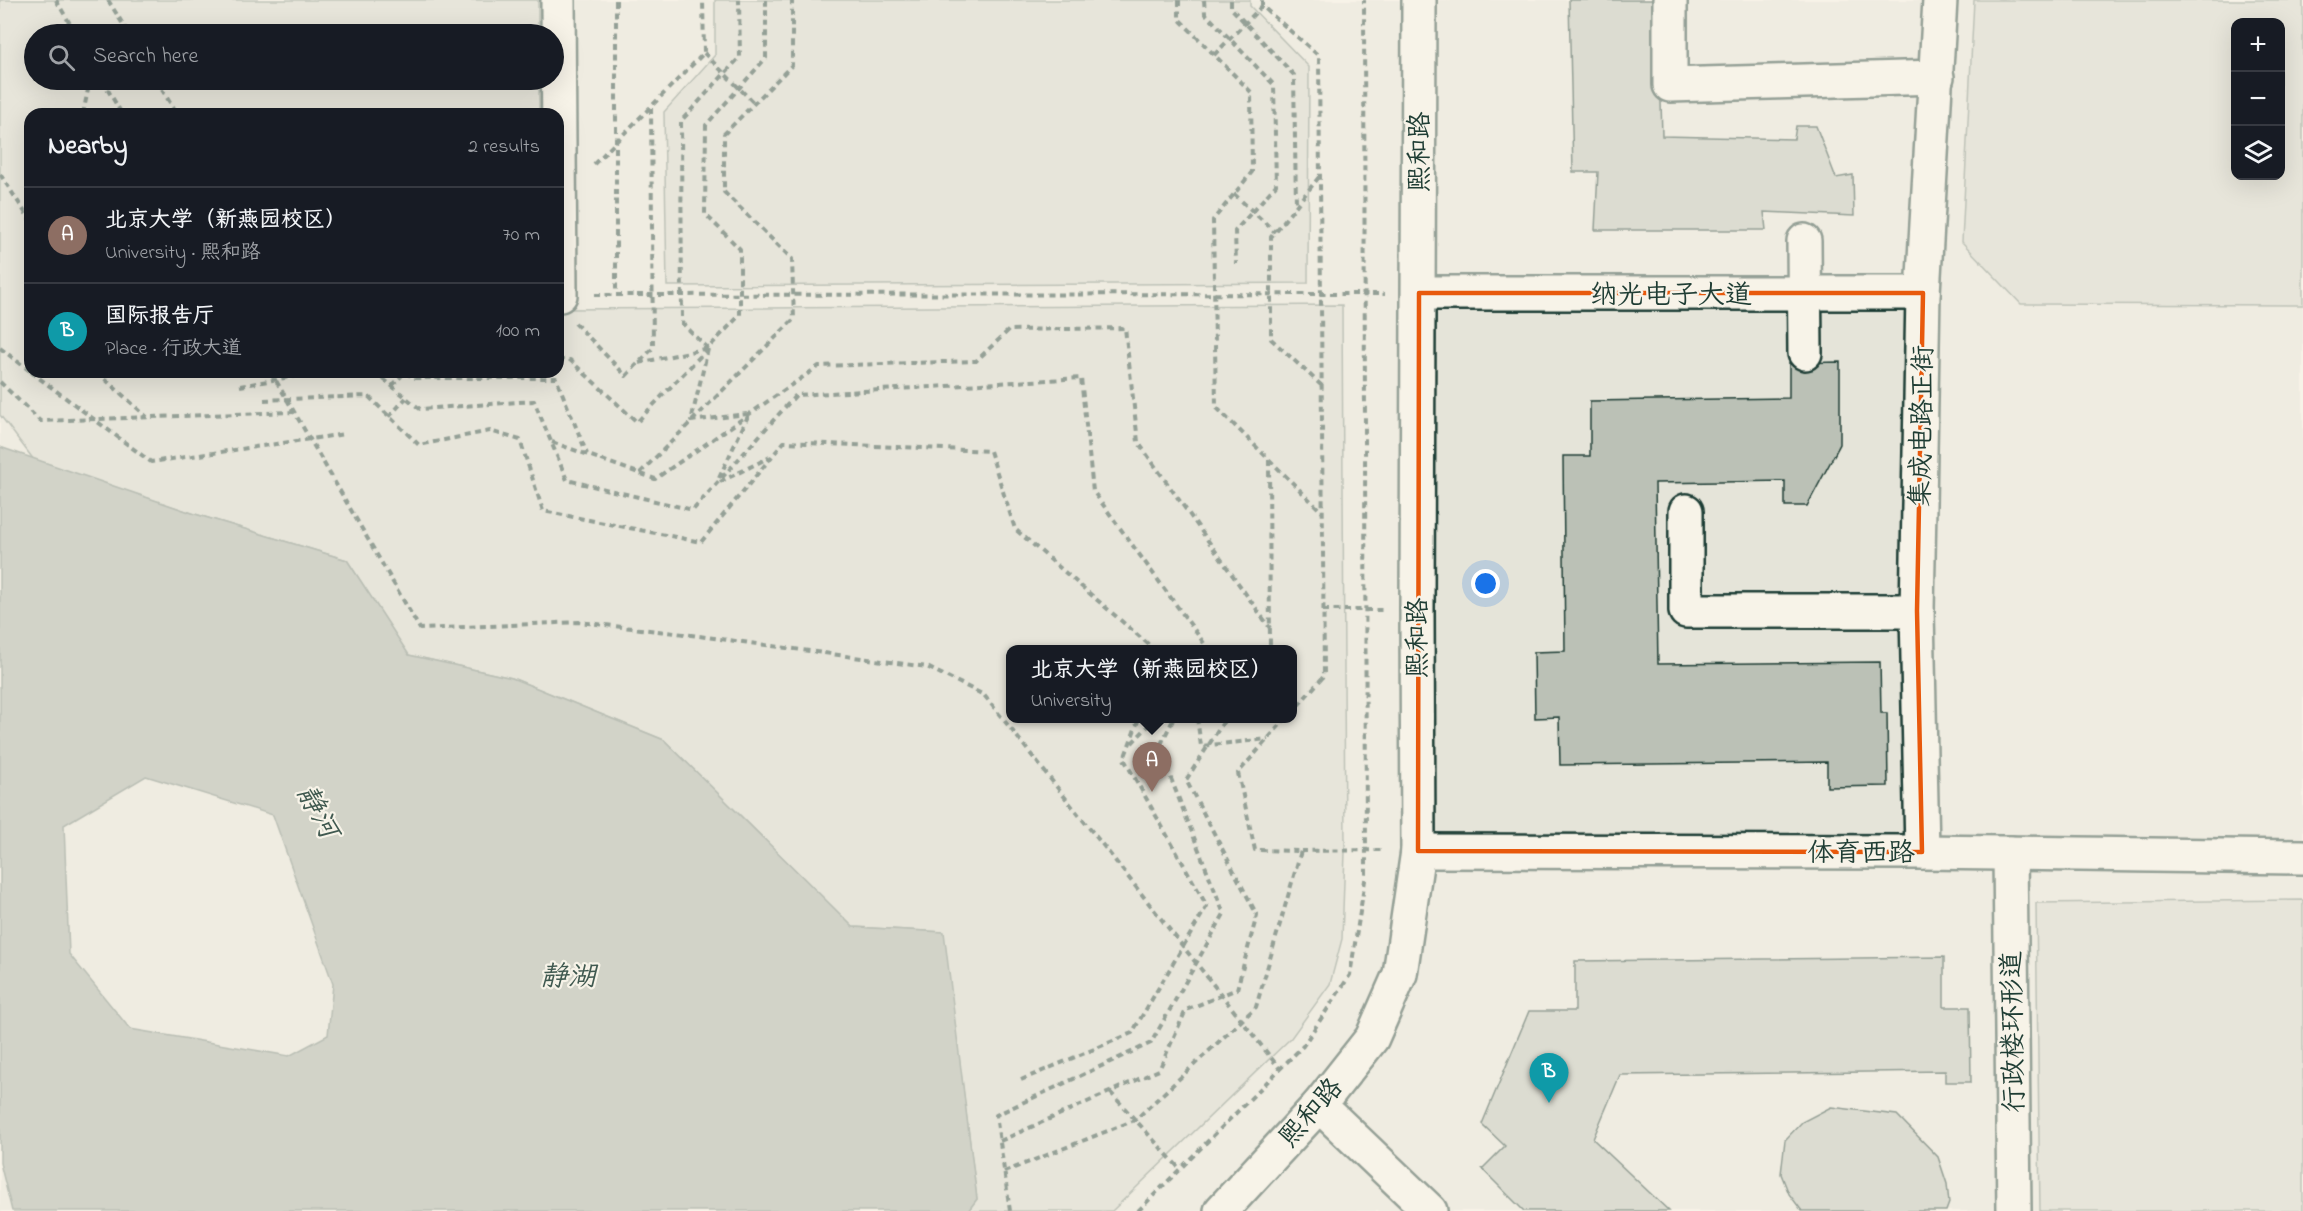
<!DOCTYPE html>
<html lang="en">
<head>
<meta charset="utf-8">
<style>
	:root { --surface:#171b24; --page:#20242c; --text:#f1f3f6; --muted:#9ea1a6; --line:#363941; --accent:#0b8043 }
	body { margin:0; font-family:"Indie Flower","LXGW WenKai TC",sans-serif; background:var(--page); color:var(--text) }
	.controls { position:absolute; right:18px; top:18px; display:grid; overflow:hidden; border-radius:12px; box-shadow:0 6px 24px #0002 }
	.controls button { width:54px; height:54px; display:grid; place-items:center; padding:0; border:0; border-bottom:2px solid var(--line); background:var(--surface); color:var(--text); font:30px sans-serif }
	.you { position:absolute; left:1486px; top:584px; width:21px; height:21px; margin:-15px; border:4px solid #fff; border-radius:50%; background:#1a73e8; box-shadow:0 0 0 9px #1a73e833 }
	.badge { display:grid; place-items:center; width:39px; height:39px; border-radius:50%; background:var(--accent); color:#fff; font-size:20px; font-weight:700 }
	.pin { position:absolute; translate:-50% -50px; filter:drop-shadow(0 2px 3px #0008) }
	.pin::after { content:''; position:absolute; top:32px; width:21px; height:18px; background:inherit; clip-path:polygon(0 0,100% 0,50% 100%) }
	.popup { position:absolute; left:1006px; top:645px; width:291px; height:78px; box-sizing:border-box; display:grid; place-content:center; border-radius:12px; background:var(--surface); filter:drop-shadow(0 2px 4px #0005); font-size:20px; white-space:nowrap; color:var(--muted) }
	.popup b { font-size:22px; color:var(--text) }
	.popup::after { content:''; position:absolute; left:50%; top:100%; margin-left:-12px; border:12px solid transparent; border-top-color:var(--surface) }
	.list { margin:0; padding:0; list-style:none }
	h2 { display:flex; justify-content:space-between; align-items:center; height:78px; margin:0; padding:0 24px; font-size:26px }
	h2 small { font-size:20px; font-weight:400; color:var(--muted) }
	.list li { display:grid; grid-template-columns:39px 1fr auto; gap:18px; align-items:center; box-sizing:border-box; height:96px; padding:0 24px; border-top:2px solid var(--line) }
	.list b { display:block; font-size:22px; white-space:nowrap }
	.list p { margin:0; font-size:20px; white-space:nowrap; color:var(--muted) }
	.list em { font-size:20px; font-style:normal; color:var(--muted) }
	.icon { flex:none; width:33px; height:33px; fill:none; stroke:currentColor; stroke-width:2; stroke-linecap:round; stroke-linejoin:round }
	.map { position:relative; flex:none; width:2303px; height:1211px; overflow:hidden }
	.search { position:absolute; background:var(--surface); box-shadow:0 6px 24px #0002; left:24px; top:24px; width:540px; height:66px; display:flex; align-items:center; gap:15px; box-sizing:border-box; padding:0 21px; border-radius:33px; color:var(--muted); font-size:22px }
	.panel { position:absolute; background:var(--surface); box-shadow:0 6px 24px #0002; left:24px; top:108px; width:540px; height:270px; border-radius:18px }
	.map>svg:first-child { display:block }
</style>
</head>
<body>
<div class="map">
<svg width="2303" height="1211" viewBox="0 0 2303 1211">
	<rect width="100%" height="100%" fill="#f7f3e8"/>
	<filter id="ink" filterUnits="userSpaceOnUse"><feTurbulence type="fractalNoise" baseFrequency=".0167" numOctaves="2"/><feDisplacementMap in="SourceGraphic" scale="12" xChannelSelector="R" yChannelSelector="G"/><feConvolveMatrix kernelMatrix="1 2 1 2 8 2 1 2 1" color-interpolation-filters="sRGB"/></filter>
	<g filter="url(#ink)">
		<path fill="#e5e4d9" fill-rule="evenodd" d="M 0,0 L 2303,0 L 2303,1211 L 0,1211 ZM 2236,22 L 2280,22 L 2280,176 L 2236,176 ZM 34,34 L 554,34 L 554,80 L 34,80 ZM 30,114 L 558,114 L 558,372 L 30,372 ZM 1011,650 L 1293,650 L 1293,718 L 1011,718 Z"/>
		<g fill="#d3d5ca" stroke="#79897f" stroke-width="1.5" fill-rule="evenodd">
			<path d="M 0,0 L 538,0 L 538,34 L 34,34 L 34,80 L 539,80 L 539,114 L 30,114 L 30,372 L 558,372 L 558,309 L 1342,305 L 1345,852 L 1342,939 L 1330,984 L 1291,1038 L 1112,1211 L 968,1211 L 977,1199 L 943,932 L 853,927 L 664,740 L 512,678 L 408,655 L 347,560 L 195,514 L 34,460 L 0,415 ZM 1011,650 L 1293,650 L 1293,718 L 1011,718 Z"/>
			<polygon points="715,0 1250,0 1250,6 1309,67 1308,283 667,286 664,112 715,55"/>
			<path d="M 1974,0 L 2303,0 L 2303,305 L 2021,304 L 1962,242 ZM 2280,22 L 2280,176 L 2236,176 L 2236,22 Z"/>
			<polygon points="2303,900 2303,1211 2040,1211 2036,903"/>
		</g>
		<path fill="#a4ada3" stroke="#6f8077" stroke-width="1.5" fill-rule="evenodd" d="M 0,447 L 195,514 L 347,560 L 409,655 L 512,678 L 664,740 L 853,927 L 944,932 L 977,1199 L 968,1211 L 12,1211 L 0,1163 ZM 146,776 L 273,815 L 333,984 L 328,1035 L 289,1056 L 130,1029 L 69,954 L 64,825 Z"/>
		<g fill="#bbc1b6" stroke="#1f3d34" stroke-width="1.5">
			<polygon points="1569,0 1658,0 1662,136 1794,139 1796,126 1816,126 1836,178 1853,175 1854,216 1764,212 1766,230 1595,230 1598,172 1573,172"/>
			<polygon points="1840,362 1840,444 1807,506 1785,506 1785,481 1655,483 1658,664 1880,662 1881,713 1887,713 1888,786 1827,787 1827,762 1560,765 1559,717 1535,718 1534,652 1565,651 1563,456 1590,456 1590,401 1789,398 1789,363"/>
			<polygon points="1944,957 1944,1007 1970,1007 1971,1082 1945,1082 1945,1071 1620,1075 1593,1139 1669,1211 1524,1211 1482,1169 1505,1146 1482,1124 1529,1011 1575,1011 1575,961"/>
			<polygon points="1831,1107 1897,1115 1938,1157 1947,1184 1949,1203 1946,1211 1802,1211 1789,1194 1781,1174 1785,1140 1802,1122"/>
		</g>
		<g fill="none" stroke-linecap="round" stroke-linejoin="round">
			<defs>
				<g id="minor">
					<polyline points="558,0 560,295"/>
					<polyline points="1670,0 1670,85 1937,77"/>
					<polyline points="1804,241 1805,353"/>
					<polyline points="1419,293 1923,293"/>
					<polyline points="1686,511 1686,611 1917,611"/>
					<polyline points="1418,851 1922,852 2303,857"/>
					<polyline points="1922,852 1917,611 1923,293 1940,0"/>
					<polyline points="2010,853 2014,1211"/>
					<polyline points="1319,1105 1430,1211"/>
					<polyline points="1221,1211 1319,1105 1372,1038 1400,974 1418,851 1417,610 1419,0"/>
				</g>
			</defs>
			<use href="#minor" stroke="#1f3d34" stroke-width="38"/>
			<g stroke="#1f3d34" stroke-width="4" stroke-dasharray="6 4.5" stroke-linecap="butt">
				<polyline points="56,0 76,34"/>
				<polyline points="108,0 129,34"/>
				<polyline points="616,0 616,294"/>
				<polyline points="1179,0 1179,19 1251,92 1252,172 1213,220 1216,407 1322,512"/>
				<polyline points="1204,0 1205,13 1274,85 1276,185 1235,231 1236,264"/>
				<polyline points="1231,0 1231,8 1294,75 1296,205"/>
				<polyline points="1262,0 1262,6 1319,56 1324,676 1293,711"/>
				<polyline points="704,53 754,103"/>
				<polyline points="1214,55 1262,6"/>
				<polyline points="102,80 122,114"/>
				<polyline points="156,80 177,114"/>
				<polyline points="83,114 90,80"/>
				<polyline points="594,164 704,53 703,0"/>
				<polyline points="0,174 30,220"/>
				<polyline points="1319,177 1271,237 1271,339 1321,385"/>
				<polyline points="1234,194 1275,232"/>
				<polyline points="595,295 1385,294"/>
				<polyline points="575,323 626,376 653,348 651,106"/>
				<polyline points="0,348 30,371"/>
				<polyline points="708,348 682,323 681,121 740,57 739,0"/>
				<polyline points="708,349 691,421 747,414"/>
				<polyline points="558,360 570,360 637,422 740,315 740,249 705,214 706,125 766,58 766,0"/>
				<polyline points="639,363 708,348"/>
				<polyline points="31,372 151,462 345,434"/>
				<polyline points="97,372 147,417"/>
				<polyline points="271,372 420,629 579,622 684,634 927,667 984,695 1280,1069"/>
				<polyline points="375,372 420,409 534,401 567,480 693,510 796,395 1081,378 1093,491 1209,650"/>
				<polyline points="406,372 413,378 556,378 587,454"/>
				<polyline points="0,382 40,421 294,412"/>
				<polyline points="240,386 317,372"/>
				<polyline points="392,386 405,372"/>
				<polyline points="264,400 368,396 419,445 490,431 520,440 543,511 701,542 784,442 990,451 1015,529 1155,650"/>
				<polyline points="389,417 406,398"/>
				<polyline points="552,442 655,479 819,366 976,361 1009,330 1125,328 1138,442 1270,628"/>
				<polyline points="1269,460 1270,650"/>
				<polyline points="640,473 794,319 792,259 724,192 724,134 792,65 792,0"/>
				<polyline points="719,478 749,414"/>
				<polyline points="720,482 770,457"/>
				<polyline points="1323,610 1383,610"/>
				<polyline points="1197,718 1201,746 1268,739"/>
				<polyline points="1132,743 1156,718"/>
				<polyline points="1301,851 1384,850"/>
				<polyline points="1021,1080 1132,1033 1207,906 1124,759 1139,718"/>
				<polyline points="1110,1092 1180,1169"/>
				<polyline points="1000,1141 1159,1070 1186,1010 1237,989 1257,915 1186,780 1226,718"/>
				<polyline points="1004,1172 1135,1120 1256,1007 1301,851 1255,850 1238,773 1286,718"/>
				<polyline points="1010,1211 996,1115 1151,1043 1224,914 1159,748 1174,718"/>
				<polyline points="1138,1211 1303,1046 1350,975 1366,874 1364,0"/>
			</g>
			<use href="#minor" stroke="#f7f3e8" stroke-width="33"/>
		</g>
	</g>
	<path d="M0 0H2303V1211H0ZM 1419,293 L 1923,293 L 1917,611 L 1922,852 L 1418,851 Z" fill="#f7f3e8" fill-opacity=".55" fill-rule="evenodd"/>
	<path fill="none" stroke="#e8590c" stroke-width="4.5" stroke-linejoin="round" d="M 1419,293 L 1923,293 L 1917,611 L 1922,852 L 1418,851 Z"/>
	<g text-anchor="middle" stroke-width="4.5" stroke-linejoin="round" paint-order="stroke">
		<g font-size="27" fill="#1f3d34" stroke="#f7f3e8">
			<text transform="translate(1419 152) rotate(-90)" y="9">熙和路</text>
			<text x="1671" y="303">纳光电子大道</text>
			<text transform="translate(1921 426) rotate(-89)" y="9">集成电路正街</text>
			<text transform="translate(1417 638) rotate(-90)" y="9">熙和路</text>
			<text x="1861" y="861">体育西路</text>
			<text transform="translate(2012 1032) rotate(-91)" y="9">行政楼环形道</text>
			<text transform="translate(1310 1112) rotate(-49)" y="9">熙和路</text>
		</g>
		<g font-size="28" font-style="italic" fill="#405950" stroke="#f7f3e8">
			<text transform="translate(319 811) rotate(61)" y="10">静河</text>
			<text x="568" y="985">静湖</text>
		</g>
	</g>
</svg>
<div class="controls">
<button>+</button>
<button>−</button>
<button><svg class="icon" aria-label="layers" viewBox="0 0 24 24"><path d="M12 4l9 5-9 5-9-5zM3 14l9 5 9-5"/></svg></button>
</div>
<div class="you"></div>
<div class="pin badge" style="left:1152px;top:792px;background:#8d6e63">A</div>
<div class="popup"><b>北京大学（新燕园校区）</b>University</div>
<div class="pin badge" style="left:1549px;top:1103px;background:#0f9aa8">B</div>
<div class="search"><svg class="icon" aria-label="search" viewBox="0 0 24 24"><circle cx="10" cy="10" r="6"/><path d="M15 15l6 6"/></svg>Search here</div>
<section class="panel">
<h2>Nearby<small>2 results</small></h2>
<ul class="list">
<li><span class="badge" style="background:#8d6e63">A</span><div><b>北京大学（新燕园校区）</b><p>University · 熙和路</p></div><em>70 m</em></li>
<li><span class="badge" style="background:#0f9aa8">B</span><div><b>国际报告厅</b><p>Place · 行政大道</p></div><em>100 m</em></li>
</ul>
</section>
</div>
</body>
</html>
